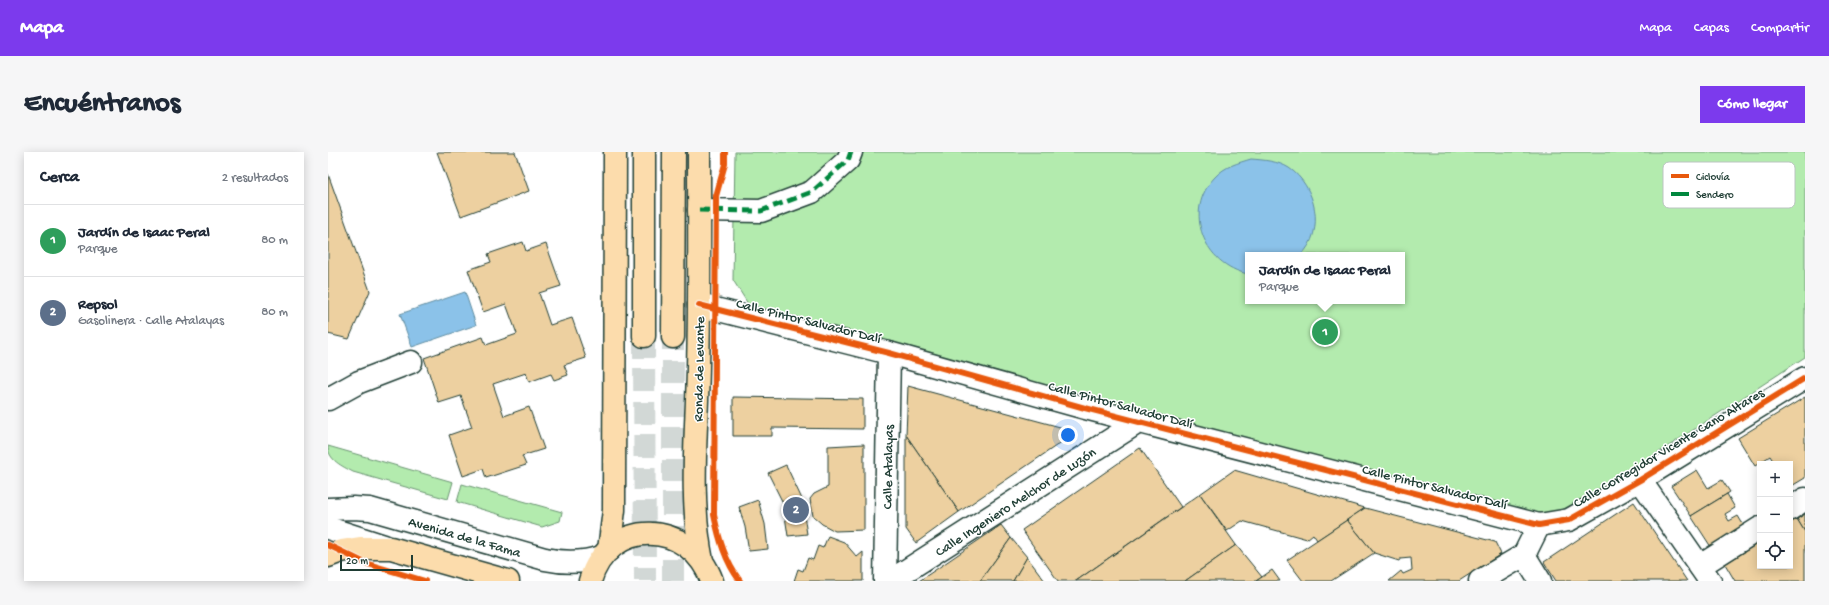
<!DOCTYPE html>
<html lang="es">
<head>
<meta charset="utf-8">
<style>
	:root { --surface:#fff; --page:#f6f6f7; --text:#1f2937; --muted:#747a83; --line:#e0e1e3; --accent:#7c3aed }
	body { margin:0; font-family:"Gochi Hand",sans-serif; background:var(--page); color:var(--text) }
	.controls { position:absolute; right:12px; bottom:12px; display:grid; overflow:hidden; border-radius:0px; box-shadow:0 2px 10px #0003 }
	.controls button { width:36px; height:36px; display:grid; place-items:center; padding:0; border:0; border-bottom:1px solid var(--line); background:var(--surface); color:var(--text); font:20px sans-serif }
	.scale { position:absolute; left:12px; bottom:10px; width:73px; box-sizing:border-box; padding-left:4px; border:2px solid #1f3d34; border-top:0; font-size:11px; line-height:14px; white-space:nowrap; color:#1f3d34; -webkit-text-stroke:3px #fff; paint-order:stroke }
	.you { position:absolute; left:740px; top:283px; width:14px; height:14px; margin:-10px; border:3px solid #fff; border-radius:50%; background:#1a73e8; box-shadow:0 0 0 6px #1a73e833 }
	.badge { display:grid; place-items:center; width:26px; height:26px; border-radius:50%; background:var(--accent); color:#fff; font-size:13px; font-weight:700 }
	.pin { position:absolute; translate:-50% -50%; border:2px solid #fff; box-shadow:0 1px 4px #0006 }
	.popup { position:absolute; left:917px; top:100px; width:160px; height:52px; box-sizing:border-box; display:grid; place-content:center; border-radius:0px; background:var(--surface); filter:drop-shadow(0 1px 3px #0005); font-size:13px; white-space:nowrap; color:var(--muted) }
	.popup b { font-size:15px; color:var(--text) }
	.popup::after { content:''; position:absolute; left:50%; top:100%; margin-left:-8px; border:8px solid transparent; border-top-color:var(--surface) }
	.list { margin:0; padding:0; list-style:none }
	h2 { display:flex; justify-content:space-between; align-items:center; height:52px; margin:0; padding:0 16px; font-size:17px }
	h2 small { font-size:13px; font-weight:400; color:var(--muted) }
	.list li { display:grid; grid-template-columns:26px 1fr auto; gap:12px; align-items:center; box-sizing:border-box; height:72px; padding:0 16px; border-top:1px solid var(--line) }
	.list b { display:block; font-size:15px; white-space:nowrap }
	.list p { margin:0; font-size:13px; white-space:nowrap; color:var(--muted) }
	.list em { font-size:13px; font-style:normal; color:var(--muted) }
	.icon { flex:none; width:22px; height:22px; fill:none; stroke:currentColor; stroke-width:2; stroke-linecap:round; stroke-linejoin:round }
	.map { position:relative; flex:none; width:1477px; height:429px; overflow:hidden; border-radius:0px }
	header { display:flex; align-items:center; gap:24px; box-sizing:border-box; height:56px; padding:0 20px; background:var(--accent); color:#fff }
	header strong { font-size:19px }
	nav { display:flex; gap:22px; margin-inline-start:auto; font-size:14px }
	.intro { display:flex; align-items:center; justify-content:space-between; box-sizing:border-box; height:96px; padding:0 24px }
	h1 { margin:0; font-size:28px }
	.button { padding:10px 18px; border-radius:0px; background:var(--accent); color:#fff; font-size:14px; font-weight:700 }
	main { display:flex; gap:24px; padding:0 24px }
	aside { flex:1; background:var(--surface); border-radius:0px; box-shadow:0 2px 10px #0003 }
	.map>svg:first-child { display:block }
</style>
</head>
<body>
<header>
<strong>Mapa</strong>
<nav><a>Mapa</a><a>Capas</a><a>Compartir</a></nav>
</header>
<div class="intro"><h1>Encuéntranos</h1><a class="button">Cómo llegar</a></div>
<main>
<aside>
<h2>Cerca<small>2 resultados</small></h2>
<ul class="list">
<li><span class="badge" style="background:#2e9e5b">1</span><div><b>Jardín de Isaac Peral</b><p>Parque</p></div><em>80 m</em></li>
<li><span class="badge" style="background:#5c6f8a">2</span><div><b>Repsol</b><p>Gasolinera · Calle Atalayas</p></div><em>80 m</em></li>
</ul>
</aside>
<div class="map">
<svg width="1477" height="429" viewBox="0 0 1477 429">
	<rect width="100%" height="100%" fill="#fff"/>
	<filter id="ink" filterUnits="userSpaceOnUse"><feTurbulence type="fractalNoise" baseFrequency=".025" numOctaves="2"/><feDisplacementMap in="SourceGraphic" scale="8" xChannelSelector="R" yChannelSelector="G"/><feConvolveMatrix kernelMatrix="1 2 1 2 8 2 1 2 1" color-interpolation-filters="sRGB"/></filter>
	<g filter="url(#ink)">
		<g fill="#b3ebae" stroke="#699471" fill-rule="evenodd">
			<path d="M 407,0 L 1477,0 L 1477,205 L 1258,348 L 1226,362 L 1194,359 L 422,155 L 405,128 ZM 920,103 L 1074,103 L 1074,149 L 920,149 Z"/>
			<path d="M 0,294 L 125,330 L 120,347 L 25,320 C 14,314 0,308 0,294 Z"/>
			<polygon points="134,332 234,360 232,369 214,375 129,350"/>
		</g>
		<g fill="#8bc2e9" stroke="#608da1">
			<path d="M 923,7 C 936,8 950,9 961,16 C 988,34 998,79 973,103 L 920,103 L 920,122 C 876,113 854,59 887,25 C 897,14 910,11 923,7 Z"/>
			<polygon points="137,140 148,173 84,195 72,162"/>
		</g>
		<g fill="#edd0a0" stroke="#1f3d34">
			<polygon points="109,0 187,0 201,39 133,64"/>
			<polygon points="0,22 42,139 21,187 0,182"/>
			<polygon points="195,90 198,99 218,92 233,134 211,141 222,173 244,166 258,206 236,213 240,223 226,228 223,222 201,230 198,221 165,232 176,264 201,255 216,297 194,304 198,313 158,326 155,317 135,324 121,283 144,275 133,244 111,251 96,206 155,185 158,193 189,182 178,152 155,160 140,118 163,110 160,102"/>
			<polygon points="580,234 747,279 747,281 631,360 578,283"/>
			<polygon points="405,245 535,247 535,277 444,276 444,284 405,284"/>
			<polygon points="1477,245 1477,326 1462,335 1462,312 1447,312 1442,304 1427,314 1410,286"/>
			<polygon points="578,283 631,360 588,391 578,377"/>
			<polygon points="536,292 536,378 507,379 494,372 485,364 482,347 486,342 500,335 500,294"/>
			<polygon points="812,296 853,355 748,429 730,429 694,378"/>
			<polygon points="458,313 473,345 479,382 460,384 455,351 440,321"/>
			<polygon points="906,318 1037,356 989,388 985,382 979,387 914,369 899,379 872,342"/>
			<polygon points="1369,318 1380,336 1394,328 1402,340 1363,364 1343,334"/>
			<polygon points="872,342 908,393 857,429 748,429"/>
			<polygon points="1399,342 1407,356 1397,362 1401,369 1410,364 1416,374 1383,395 1363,364"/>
			<polygon points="430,348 437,372 440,397 421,399 417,375 411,355"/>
			<polygon points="1306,350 1359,429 1228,429 1216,410"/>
			<polygon points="1037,356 1167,390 1173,402 1131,429 1061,429 1073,419 1075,422 1084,418 1083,406 1072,407 1071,409 1046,401 1019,368"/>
			<polygon points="1477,362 1477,380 1469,367"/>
			<polygon points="1469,367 1477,380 1477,429 1407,429 1397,412 1432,390 1432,414 1462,414 1462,371"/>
			<polygon points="1019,368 1046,401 1003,429 975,429 959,408"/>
			<polygon points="673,373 683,386 652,429 591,429"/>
			<polygon points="500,384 516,390 529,405 535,400 535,429 466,429 470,417 475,419 480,406 485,408 490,394 495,396"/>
			<polygon points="683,386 699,405 685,429 652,429"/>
			<polygon points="908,393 934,425 928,429 857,429"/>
			<polygon points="699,405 717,429 685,429"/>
			<polygon points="944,418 952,429 928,429 934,425"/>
		</g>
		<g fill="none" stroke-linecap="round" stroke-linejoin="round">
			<g stroke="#d2d8d6" stroke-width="22" stroke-dasharray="22 11" stroke-linecap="butt">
				<polyline points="316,184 317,429"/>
				<polyline points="345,429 345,185"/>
			</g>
			<defs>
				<g id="minor">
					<polyline points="371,58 433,59 484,40 520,8 523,0"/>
					<polyline points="371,153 561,201 757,256 1211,373 1241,368 1312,328 1477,226"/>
					<polyline points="0,247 31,230 83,210"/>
					<polyline points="1312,328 1382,429"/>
					<path d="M 0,357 L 25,356 L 42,357 L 217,407 C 236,411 255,411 274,405"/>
					<polyline points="1462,357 1477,347"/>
					<polyline points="0,376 56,394"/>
					<polyline points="1196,403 1212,429"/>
					<polyline points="1372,414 1432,376"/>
					<polyline points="557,429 561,201"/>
					<polyline points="562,429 812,269"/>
					<polyline points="1152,429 1196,403 1211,373"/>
				</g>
				<g id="major">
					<polyline points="316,0 316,184"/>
					<path d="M 371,0 C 371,72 372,144 370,215 C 369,280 361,345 374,409"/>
					<polyline points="345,185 346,0"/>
					<polyline points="281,398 286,358 287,0"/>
					<polyline points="0,404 13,399 32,396 63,396 180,429"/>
					<path d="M 262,429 C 281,365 362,367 384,429"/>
				</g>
			</defs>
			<use href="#minor" stroke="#1f3d34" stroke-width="25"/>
			<use href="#major" stroke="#1f3d34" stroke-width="25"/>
			<use href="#minor" stroke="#fff" stroke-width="22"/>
			<use href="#major" stroke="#fcdcac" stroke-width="22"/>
			<polyline stroke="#00873e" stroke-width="5" stroke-dasharray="10 5" stroke-linecap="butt" points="371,58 433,59 484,40 520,8 523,0"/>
			<defs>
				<g id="cycleway">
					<path d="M 397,0 L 397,12 L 388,44 L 386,363 C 391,387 397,409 412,429"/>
					<polyline points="371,153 561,201 757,256 1211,373 1241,368 1312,328 1477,226"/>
					<polyline points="0,393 37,411 97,429"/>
				</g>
			</defs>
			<use href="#cycleway" stroke="#fff" stroke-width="8"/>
			<use href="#cycleway" stroke="#e8590c" stroke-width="6"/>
		</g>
	</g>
	<g text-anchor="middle" stroke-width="3" stroke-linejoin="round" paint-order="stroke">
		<g font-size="14" fill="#1f3d34" stroke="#fff">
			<text transform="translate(481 168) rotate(14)" y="5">Calle Pintor Salvador Dalí</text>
			<text transform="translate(370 217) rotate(-89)" y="5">Ronda de Levante</text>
			<text transform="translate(793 252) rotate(15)" y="5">Calle Pintor Salvador Dalí</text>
			<text transform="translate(1340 295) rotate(-31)" y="5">Calle Corregidor Vicente Cano Altares</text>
			<text transform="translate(559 315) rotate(-89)" y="5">Calle Atalayas</text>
			<text transform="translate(1107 334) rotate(14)" y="5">Calle Pintor Salvador Dalí</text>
			<text transform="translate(687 349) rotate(-33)" y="5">Calle Ingeniero Melchor de Luzón</text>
			<text transform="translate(137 384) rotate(16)" y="5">Avenida de la Fama</text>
		</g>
	</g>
	<rect x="1335" y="10" width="132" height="46" rx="6" fill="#fff" stroke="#bcc5c2" stroke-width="1"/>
	<rect x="1343" y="22" width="18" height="4" fill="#e8590c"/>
	<rect x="1343" y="40" width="18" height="4" fill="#00873e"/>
	<g font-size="11" fill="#1f3d34">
		<text x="1368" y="28">Ciclovía</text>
		<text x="1368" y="46">Sendero</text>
	</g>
</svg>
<div class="controls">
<button>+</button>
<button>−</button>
<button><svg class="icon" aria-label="locate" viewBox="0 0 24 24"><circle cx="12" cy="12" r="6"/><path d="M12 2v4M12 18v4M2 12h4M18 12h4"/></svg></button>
</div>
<div class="scale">20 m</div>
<div class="you"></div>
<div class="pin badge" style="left:997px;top:180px;background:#2e9e5b">1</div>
<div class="popup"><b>Jardín de Isaac Peral</b>Parque</div>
<div class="pin badge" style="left:468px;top:358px;background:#5c6f8a">2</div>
</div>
</main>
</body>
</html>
